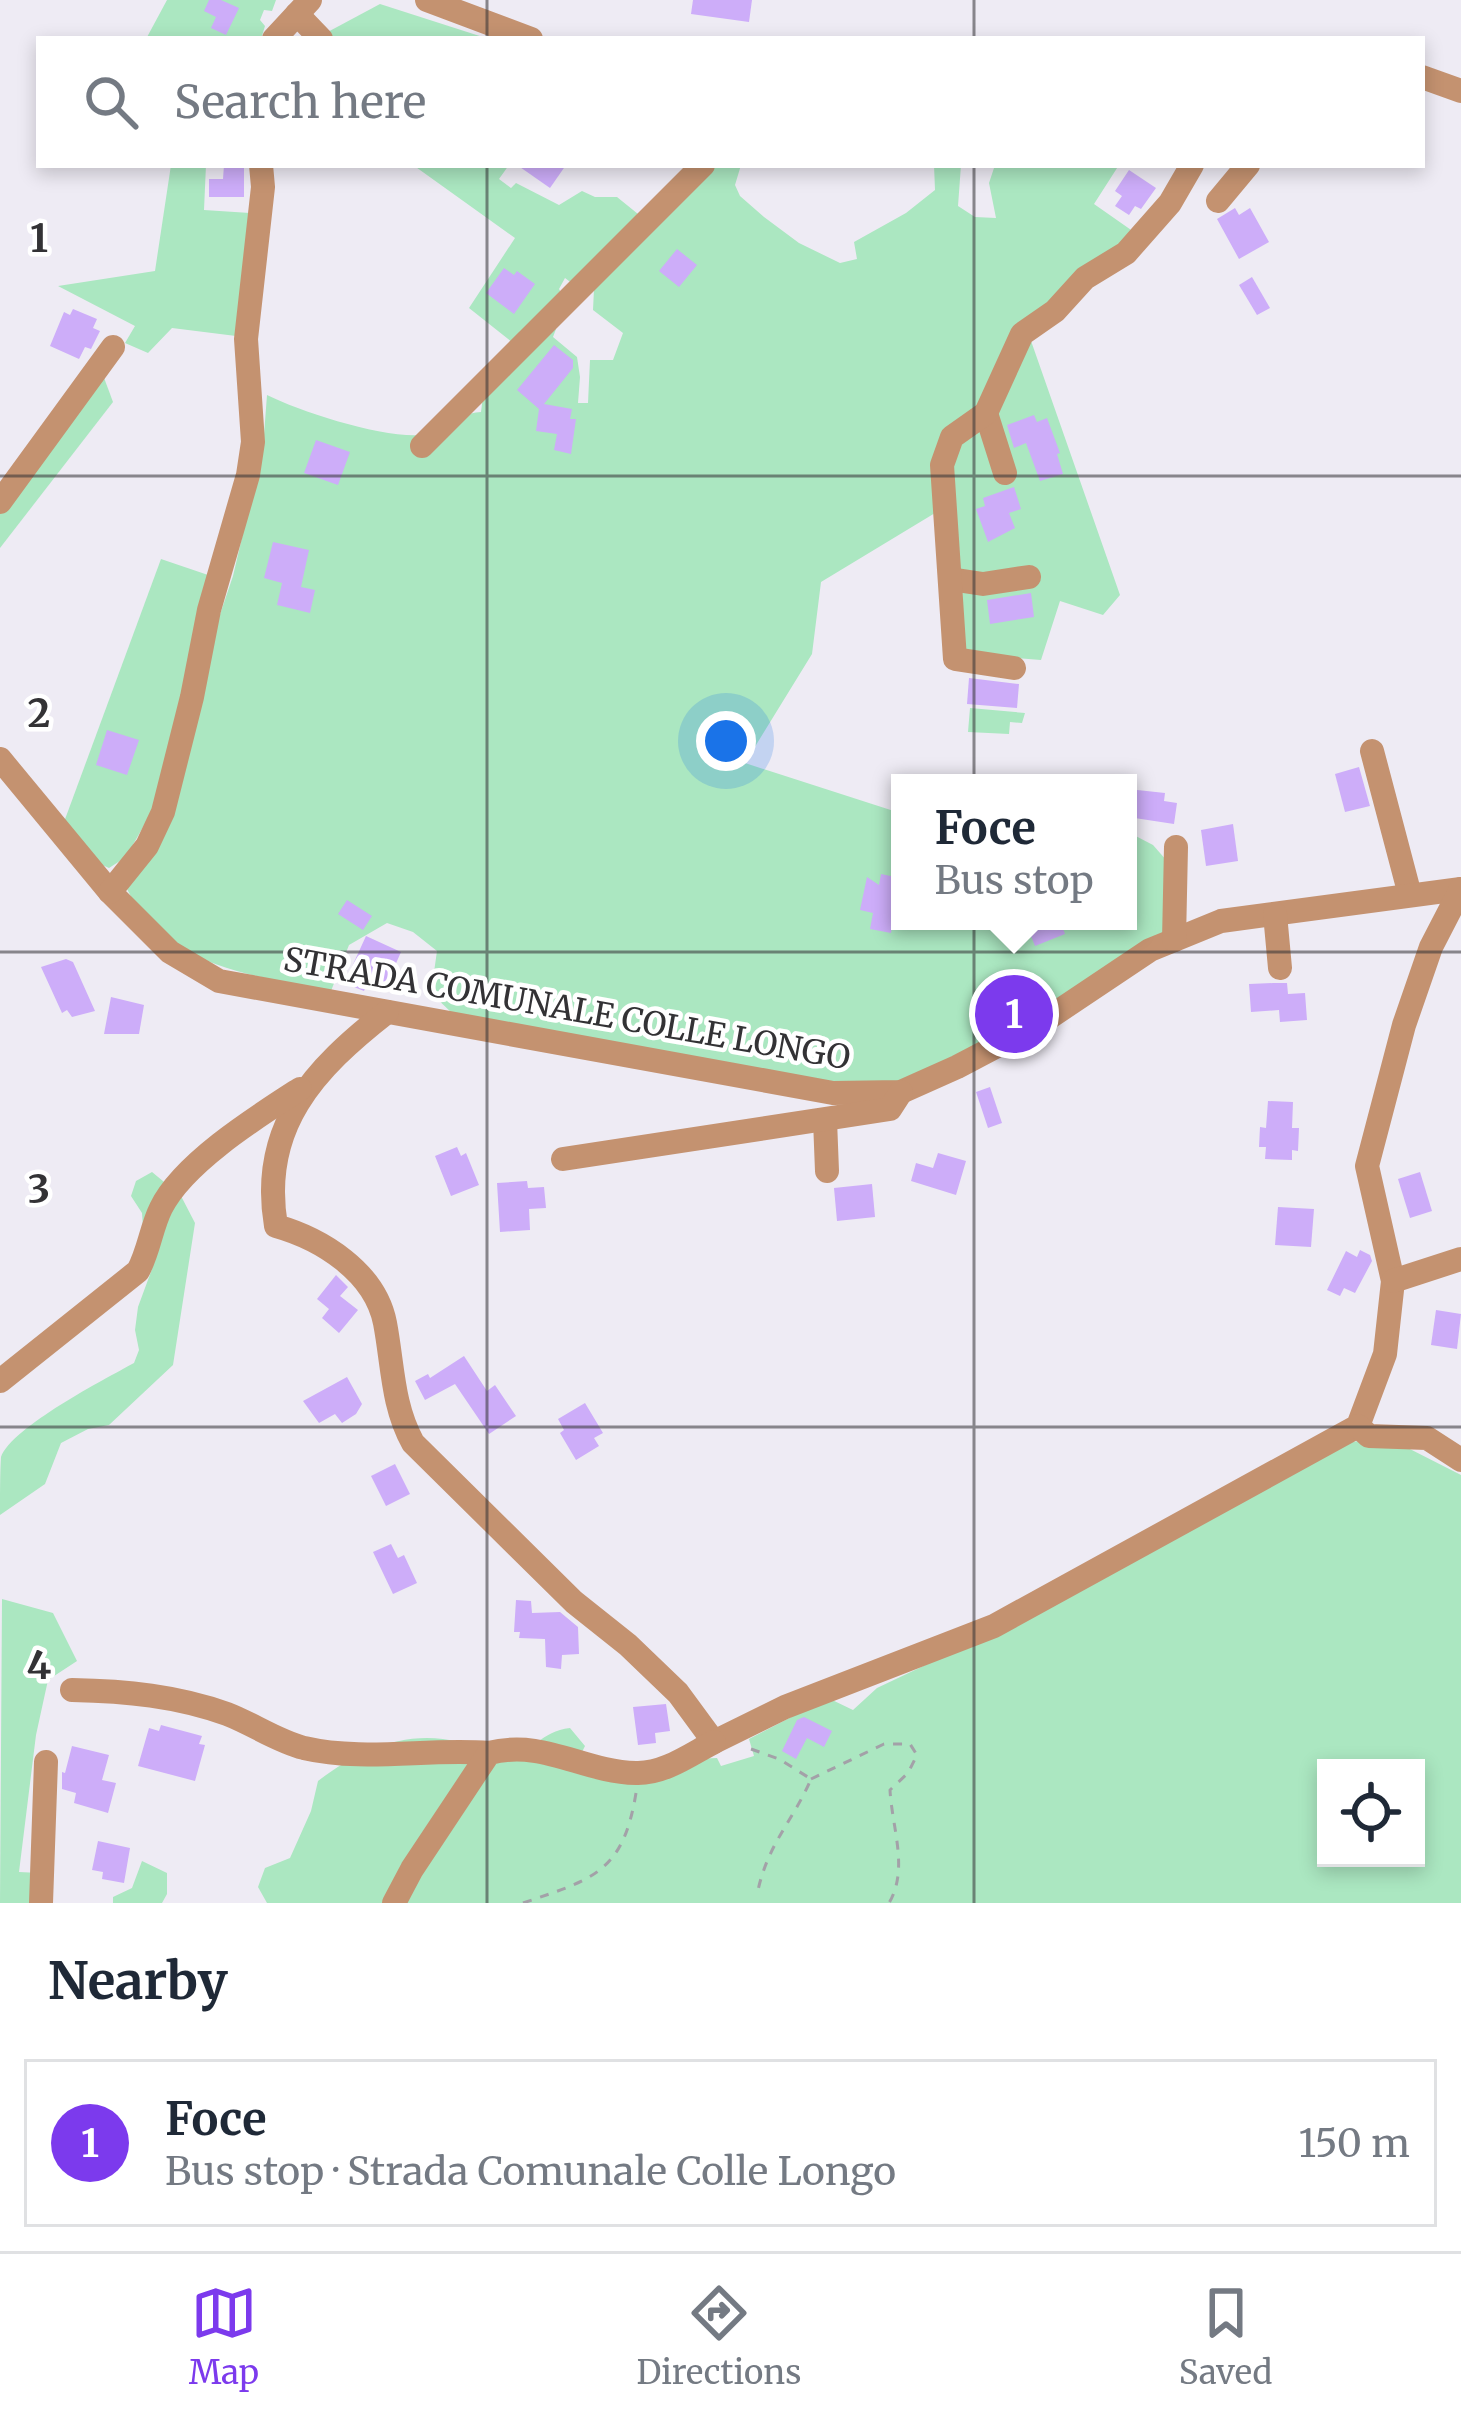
<!DOCTYPE html>
<html lang="en">
<head>
<meta charset="utf-8">
<style>
	:root { --surface:#fff; --page:#f2f2f3; --text:#1f2937; --muted:#747a83; --line:#e0e1e3; --accent:#7c3aed }
	body { margin:0; font-family:Merriweather,serif; background:var(--page); color:var(--text) }
	.controls { position:absolute; right:36px; bottom:36px; display:grid; overflow:hidden; border-radius:0px; box-shadow:0 6px 18px #0003 }
	.controls button { width:108px; height:108px; display:grid; place-items:center; padding:0; border:0; border-bottom:3px solid var(--line); background:var(--surface); color:var(--text); font:60px sans-serif }
	.you { position:absolute; left:726px; top:741px; width:42px; height:42px; margin:-30px; border:9px solid #fff; border-radius:50%; background:#1a73e8; box-shadow:0 0 0 18px #1a73e833 }
	.badge { display:grid; place-items:center; width:78px; height:78px; border-radius:50%; background:var(--accent); color:#fff; font-size:39px; font-weight:700 }
	.pin { position:absolute; translate:-50% -50%; border:6px solid #fff; box-shadow:0 3px 12px #0006 }
	.popup { position:absolute; left:891px; top:774px; width:246px; height:156px; box-sizing:border-box; display:grid; place-content:center; border-radius:0px; background:var(--surface); filter:drop-shadow(0 3px 9px #0005); font-size:39px; white-space:nowrap; color:var(--muted) }
	.popup b { font-size:45px; color:var(--text) }
	.popup::after { content:''; position:absolute; left:50%; top:100%; margin-left:-24px; border:24px solid transparent; border-top-color:var(--surface) }
	.list { margin:0; padding:0; list-style:none }
	h2 { display:flex; justify-content:space-between; align-items:center; height:156px; margin:0; padding:0 48px; font-size:51px }
	h2 small { font-size:39px; font-weight:400; color:var(--muted) }
	.list li { display:grid; grid-template-columns:78px 1fr auto; gap:36px; align-items:center; box-sizing:border-box; height:168px; margin:0 24px 24px; padding:0 24px; border:3px solid var(--line); border-radius:0px }
	.list b { display:block; font-size:45px; white-space:nowrap }
	.list p { margin:0; font-size:39px; white-space:nowrap; color:var(--muted) }
	.list em { font-size:39px; font-style:normal; color:var(--muted) }
	.icon { flex:none; width:66px; height:66px; fill:none; stroke:currentColor; stroke-width:2; stroke-linecap:round; stroke-linejoin:round }
	.map { position:relative; flex:none; width:1461px; height:1903px; overflow:hidden }
	.search { position:absolute; background:var(--surface); box-shadow:0 6px 18px #0003; left:36px; right:36px; top:36px; height:132px; display:flex; align-items:center; gap:30px; box-sizing:border-box; padding:0 42px; border-radius:0px; color:var(--muted); font-size:45px }
	.sheet { height:348px; background:var(--surface) }
	nav { display:flex; justify-content:space-around; align-items:center; box-sizing:border-box; height:168px; border-top:3px solid var(--line); background:var(--surface); font-size:33px; color:var(--muted) }
	nav a { display:grid; justify-items:center; gap:6px }
	nav .on { color:var(--accent) }
	.map>svg:first-child { display:block }
</style>
</head>
<body>
<div class="map">
<svg width="1461" height="1903" viewBox="0 0 1461 1903">
	<rect width="100%" height="100%" fill="#eeebf4"/>
	<g fill="#abe7c1" fill-rule="evenodd">
		<polygon points="167,0 276,0 272,11 264,10 260,20 265,26 261,39 146,39"/>
		<polygon points="380,4 489,39 325,39 324,34"/>
		<polygon points="171,165 206,165 204,210 250,213 236,336 172,328 148,353 125,343 135,326 58,286 155,271"/>
		<polygon points="413,165 509,165 499,179 511,188 516,183 559,205 582,191 595,197 617,197 638,214 577,287 565,278 559,289 563,296 513,343 469,308 515,238"/>
		<path d="M 713,165 L 741,165 L 735,185 L 740,196 L 764,217 L 799,243 L 840,263 L 857,259 L 854,242 L 906,213 L 935,190 L 934,165 L 961,165 L 958,206 L 975,217 L 996,218 L 989,183 L 995,165 L 1119,165 L 1094,204 L 1134,232 L 1078,276 L 983,404 L 945,437 L 940,510 L 821,582 L 812,654 L 745,763 L 900,813 L 900,921 L 1128,921 L 1128,832 L 1153,845 L 1167,861 L 1167,930 L 1082,986 L 932,1071 L 885,1085 L 836,1086 L 454,1015 L 431,993 L 437,951 L 413,932 L 387,923 L 349,945 L 331,991 C 255,976 164,967 127,889 L 233,576 L 263,448 L 267,395 C 301,412 382,438 421,435 C 440,433 453,414 481,412 L 483,396 L 552,324 L 556,329 L 553,337 L 577,357 L 580,377 L 578,403 L 588,403 L 590,360 L 613,360 L 623,333 L 593,310 L 594,289 Z"/>
		<polygon points="1030,338 1120,595 1103,615 1060,601 1041,660 965,654 961,572 947,479 956,442"/>
		<polygon points="103,375 113,402 0,548 0,513"/>
		<polygon points="161,559 211,576 155,806 126,857 109,868 100,864 64,822"/>
		<polygon points="970,708 1025,713 1022,723 1010,722 1009,734 968,732"/>
		<path d="M 152,1172 L 181,1196 L 195,1223 L 173,1365 L 109,1425 L 88,1429 L 61,1443 L 45,1484 L 0,1515 C 0,1499 0,1472 1,1457 C 12,1427 105,1379 134,1363 L 139,1350 L 135,1330 L 138,1307 L 152,1269 L 144,1242 L 142,1213 L 131,1196 L 136,1181 Z"/>
		<path d="M 1370,1440 L 1402,1445 L 1461,1475 L 1461,1903 L 267,1903 L 258,1887 L 265,1868 L 290,1858 L 311,1811 L 318,1781 C 359,1750 406,1729 459,1742 C 475,1746 488,1758 504,1757 C 534,1755 539,1731 570,1728 L 585,1746 L 576,1764 L 717,1758 L 721,1766 L 754,1756 L 749,1739 L 828,1698 L 853,1710 L 877,1688 L 995,1632 L 1341,1443 ZM 1326,1768 L 1416,1768 L 1416,1858 L 1326,1858 Z"/>
		<polygon points="2,1599 53,1613 77,1661 48,1680 36,1735 19,1872 40,1873 51,1903 0,1903"/>
		<polygon points="142,1861 167,1873 167,1894 162,1903 113,1903 113,1897 132,1888"/>
	</g>
	<g fill="#cdadf9">
		<polygon points="209,0 221,0 239,8 226,35 211,28 216,17 204,11"/>
		<polygon points="693,0 752,0 749,22 691,14"/>
		<polygon points="224,165 244,165 244,197 209,197 209,179 223,179"/>
		<polygon points="517,165 566,165 550,188"/>
		<polygon points="1129,170 1156,188 1141,209 1135,206 1129,215 1115,206 1122,196 1115,191"/>
		<polygon points="1235,208 1239,215 1250,208 1269,242 1239,259 1217,219"/>
		<polygon points="677,249 697,265 679,287 659,271"/>
		<polygon points="504,268 514,275 517,271 535,284 514,314 486,293"/>
		<polygon points="1252,277 1270,308 1257,315 1239,285"/>
		<polygon points="73,309 97,319 93,328 100,331 91,349 85,347 79,359 50,346 64,312 70,315"/>
		<polygon points="554,345 573,360 573,368 544,404 572,409 570,419 576,419 571,454 554,450 557,434 536,431 539,409 517,390"/>
		<polygon points="1034,415 1037,422 1047,418 1060,453 1057,454 1063,474 1040,481 1026,443 1014,448 1007,425"/>
		<polygon points="316,440 350,452 338,485 304,473"/>
		<polygon points="1014,487 1021,509 1009,513 1015,528 988,542 976,509 985,506 983,498"/>
		<polygon points="273,542 309,550 301,587 315,590 310,613 277,605 282,583 264,578"/>
		<polygon points="1031,593 1034,617 990,624 987,600"/>
		<polygon points="969,678 1019,684 1017,708 967,704"/>
		<polygon points="107,730 139,740 127,775 96,765"/>
		<polygon points="1359,767 1370,806 1345,812 1335,774"/>
		<polygon points="1128,789 1165,793 1164,801 1177,803 1174,824 1128,817"/>
		<polygon points="1233,824 1238,861 1206,866 1201,830"/>
		<polygon points="881,874 900,878 891,933 870,929 873,913 860,910 867,877 879,885"/>
		<polygon points="347,900 372,916 363,930 338,914"/>
		<polygon points="1025,921 1060,921 1065,934 1035,946"/>
		<polygon points="366,936 401,952 385,988 368,981 364,991 349,985 355,973 350,971"/>
		<polygon points="66,959 73,962 95,1011 72,1017 67,1010 62,1013 41,967"/>
		<polygon points="1273,983 1287,983 1288,994 1305,993 1307,1020 1280,1022 1279,1010 1251,1012 1249,984"/>
		<polygon points="111,997 144,1005 139,1034 104,1034"/>
		<polygon points="990,1087 1002,1123 988,1128 976,1092"/>
		<polygon points="1268,1101 1293,1102 1292,1128 1299,1128 1298,1151 1292,1150 1292,1160 1265,1159 1266,1147 1259,1147 1260,1127 1266,1128"/>
		<polygon points="457,1147 461,1156 466,1153 479,1185 451,1196 435,1156"/>
		<polygon points="938,1153 966,1161 956,1195 911,1181 916,1163 933,1168"/>
		<polygon points="1420,1172 1432,1211 1410,1218 1398,1179"/>
		<polygon points="527,1181 528,1188 544,1187 546,1208 529,1209 530,1230 500,1232 497,1183"/>
		<polygon points="872,1184 875,1217 837,1221 834,1188"/>
		<polygon points="1278,1207 1314,1209 1311,1247 1275,1245"/>
		<polygon points="1360,1250 1370,1255 1372,1261 1355,1293 1344,1288 1340,1296 1327,1290 1346,1251 1357,1257"/>
		<polygon points="336,1275 348,1287 340,1296 358,1310 339,1333 322,1318 329,1309 317,1299"/>
		<polygon points="1436,1310 1461,1314 1457,1349 1431,1345"/>
		<polygon points="464,1356 487,1391 495,1385 516,1416 489,1434 455,1384 425,1400 415,1381 428,1374 430,1378"/>
		<polygon points="347,1377 362,1404 356,1414 342,1423 335,1414 319,1423 303,1401"/>
		<polygon points="585,1403 603,1433 594,1438 599,1446 576,1460 560,1433 564,1430 558,1419"/>
		<polygon points="395,1464 410,1494 386,1506 371,1476"/>
		<polygon points="391,1544 398,1558 404,1555 417,1583 393,1594 373,1552"/>
		<polygon points="516,1600 531,1601 532,1613 560,1612 578,1627 579,1654 562,1655 561,1669 546,1667 545,1639 519,1638 520,1632 514,1632"/>
		<polygon points="666,1704 670,1731 655,1733 656,1743 638,1745 633,1707"/>
		<polygon points="804,1717 832,1731 824,1747 807,1738 796,1759 782,1751 797,1720"/>
		<polygon points="161,1725 202,1736 199,1744 205,1745 195,1781 138,1766 149,1728 159,1731"/>
		<polygon points="72,1746 109,1755 102,1780 116,1783 108,1813 74,1803 76,1793 62,1789 62,1772 65,1773"/>
		<polygon points="98,1841 130,1848 124,1883 102,1879 103,1872 92,1870"/>
	</g>
	<g fill="none" stroke-linecap="round" stroke-linejoin="round">
		<g stroke="#a3a1a8" stroke-width="3" stroke-dasharray="9 9" stroke-linecap="butt">
			<path d="M 751,1749 L 779,1759 L 811,1779 C 792,1823 767,1844 757,1895"/>
			<path d="M 811,1779 L 884,1744 L 910,1744 L 917,1755 L 908,1773 L 890,1790 C 892,1828 909,1869 889,1903"/>
			<path d="M 523,1903 C 593,1879 623,1873 636,1793"/>
		</g>
		<g stroke="#c49270" stroke-width="24">
			<polyline points="427,0 531,39"/>
			<polyline points="297,14 321,39"/>
			<polyline points="274,39 310,0"/>
			<polyline points="1422,77 1461,91"/>
			<polyline points="1218,201 1248,165"/>
			<polyline points="986,413 1005,473"/>
			<polyline points="422,446 703,165"/>
			<polyline points="0,502 113,347"/>
			<polyline points="950,579 983,584 1029,577"/>
			<polyline points="1014,668 955,659 942,465 952,437 986,413 1022,334 1055,311 1085,278 1126,253 1170,203 1192,165"/>
			<polyline points="1372,751 1410,895"/>
			<polyline points="0,759 110,892 170,952 219,981 833,1093 901,1092 957,1067 1041,1023 1150,950 1221,921 1461,889"/>
			<polyline points="110,892 147,846 163,812 192,697 209,610 248,475 253,442 246,339 263,187 261,165"/>
			<polyline points="1275,914 1280,968"/>
			<polyline points="1174,940 1176,847"/>
			<path d="M 387,1012 C 314,1069 259,1127 276,1226 C 322,1239 375,1272 385,1323 C 393,1365 392,1405 413,1443 L 574,1602 L 628,1645 L 678,1693 L 714,1742 L 785,1707 L 994,1626 L 1358,1426 L 1385,1354 L 1393,1281 L 1367,1166 L 1404,1025 L 1431,947 L 1461,889"/>
			<polyline points="825,1120 827,1171"/>
			<polyline points="563,1159 890,1109 901,1092"/>
			<polyline points="1393,1281 1461,1259"/>
			<path d="M 0,1381 L 138,1271 C 149,1251 151,1228 161,1208 C 183,1163 258,1116 300,1089"/>
			<polyline points="1358,1426 1369,1436 1427,1438 1461,1460"/>
			<path d="M 72,1690 C 126,1691 177,1696 227,1714 C 253,1724 277,1741 304,1748 C 364,1762 428,1748 489,1753"/>
			<polyline points="41,1903 46,1762"/>
			<path d="M 394,1903 L 412,1869 L 489,1753 C 544,1739 583,1772 636,1773 C 664,1774 691,1754 714,1742"/>
		</g>
	</g>
	<path fill="none" stroke="#333235" stroke-width="3" stroke-opacity="0.55" d="M 487,0 L 487,39M 974,0 L 974,39M 487,165 L 487,1903M 974,165 L 974,1903M 0,476 L 1461,476M 0,952 L 1461,952M 0,1427 L 1461,1427"/>
	<g text-anchor="middle" stroke-width="9" stroke-linejoin="round" paint-order="stroke">
		<g font-size="33" fill="#333235" stroke="#fff">
			<text transform="translate(567 1008) rotate(10)" y="12">STRADA COMUNALE COLLE LONGO</text>
		</g>
	</g>
	<g font-size="39" text-anchor="middle" font-weight="bold" fill="#333235" stroke="#fff" stroke-width="9" stroke-linejoin="round" paint-order="stroke">
		<text x="39" y="252">1</text>
		<text x="39" y="727">2</text>
		<text x="39" y="1203">3</text>
		<text x="39" y="1679">4</text>
	</g>
</svg>
<div class="controls">
<button><svg class="icon" aria-label="locate" viewBox="0 0 24 24"><circle cx="12" cy="12" r="6"/><path d="M12 2v4M12 18v4M2 12h4M18 12h4"/></svg></button>
</div>
<div class="you"></div>
<div class="pin badge" style="left:1014px;top:1014px">1</div>
<div class="popup"><b>Foce</b>Bus stop</div>
<div class="search"><svg class="icon" aria-label="search" viewBox="0 0 24 24"><circle cx="10" cy="10" r="6"/><path d="M15 15l6 6"/></svg>Search here</div>
</div>
<section class="sheet">
<h2>Nearby<small></small></h2>
<ul class="list">
<li><span class="badge">1</span><div><b>Foce</b><p>Bus stop · Strada Comunale Colle Longo</p></div><em>150 m</em></li>
</ul>
</section>
<nav>
<a class="on"><svg class="icon" aria-label="map" viewBox="0 0 24 24"><path d="M3 6l6-2 6 2 6-2v14l-6 2-6-2-6 2zM9 4v14M15 6v14"/></svg>Map</a>
<a><svg class="icon" aria-label="directions" viewBox="0 0 24 24"><path d="M12 3l9 9-9 9-9-9zM9 14v-3h6M13 9l2 2-2 2"/></svg>Directions</a>
<a><svg class="icon" aria-label="saved" viewBox="0 0 24 24"><path d="M7 4h10v16l-5-4-5 4z"/></svg>Saved</a>
</nav>
</body>
</html>
